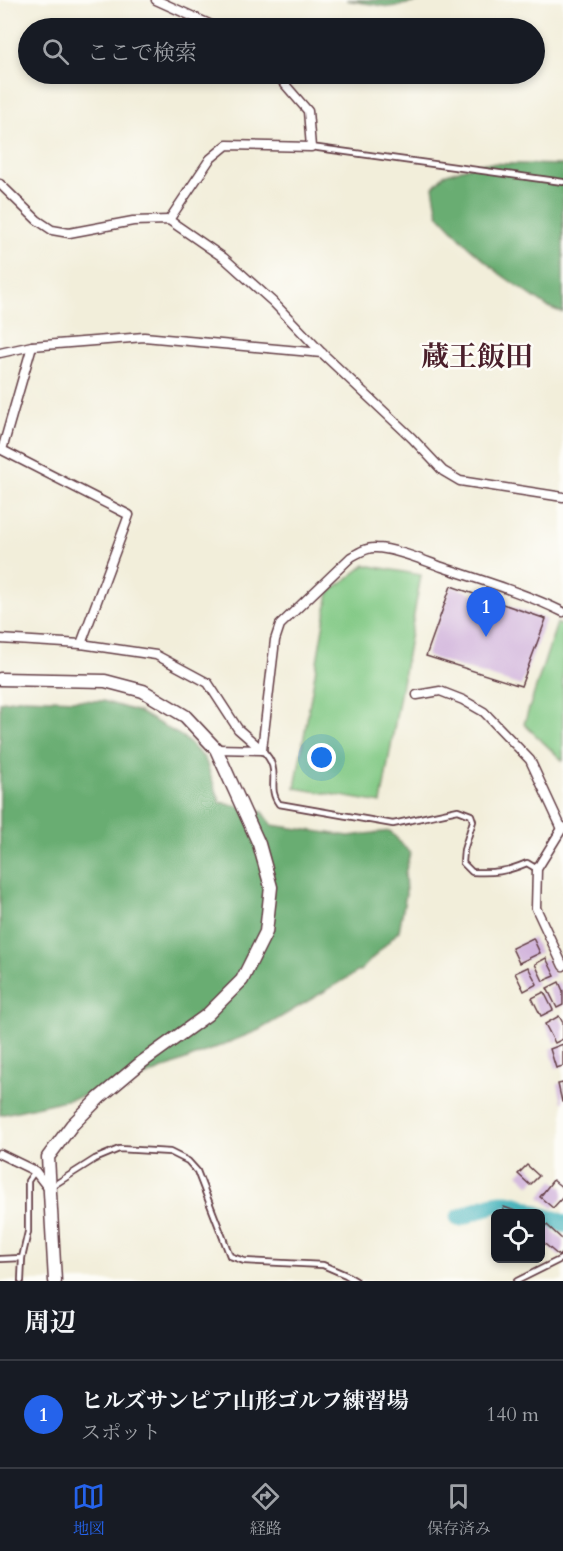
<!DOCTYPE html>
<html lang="ja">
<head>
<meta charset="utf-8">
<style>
	:root { --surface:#171b24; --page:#242831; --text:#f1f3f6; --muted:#9ea1a6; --line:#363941; --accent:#2563eb }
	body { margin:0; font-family:Cardo,"Noto Serif JP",serif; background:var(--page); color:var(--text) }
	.controls { position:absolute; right:18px; bottom:18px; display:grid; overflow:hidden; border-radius:9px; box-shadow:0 3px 9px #0003 }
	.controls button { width:54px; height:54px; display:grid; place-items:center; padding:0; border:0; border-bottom:2px solid var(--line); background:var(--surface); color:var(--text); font:30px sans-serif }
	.you { position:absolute; left:322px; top:758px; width:21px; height:21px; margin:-15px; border:4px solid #fff; border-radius:50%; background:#1a73e8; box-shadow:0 0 0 9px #1a73e833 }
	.badge { display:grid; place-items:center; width:39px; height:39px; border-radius:50%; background:var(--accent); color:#fff; font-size:20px; font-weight:700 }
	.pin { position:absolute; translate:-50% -50px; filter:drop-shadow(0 2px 3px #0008) }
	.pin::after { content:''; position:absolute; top:32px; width:21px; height:18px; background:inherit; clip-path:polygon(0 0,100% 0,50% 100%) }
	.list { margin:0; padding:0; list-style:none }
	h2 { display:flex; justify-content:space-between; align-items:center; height:78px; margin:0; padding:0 24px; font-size:26px }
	h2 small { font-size:20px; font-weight:400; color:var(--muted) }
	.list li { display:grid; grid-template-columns:39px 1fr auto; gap:18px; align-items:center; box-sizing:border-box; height:108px; padding:0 24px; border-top:2px solid var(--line) }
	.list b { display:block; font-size:22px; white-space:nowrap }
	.list p { margin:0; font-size:20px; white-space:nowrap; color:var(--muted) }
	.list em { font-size:20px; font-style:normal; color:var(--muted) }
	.icon { flex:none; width:33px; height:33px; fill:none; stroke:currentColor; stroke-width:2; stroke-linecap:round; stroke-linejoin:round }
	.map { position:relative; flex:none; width:563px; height:1281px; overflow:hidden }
	.search { position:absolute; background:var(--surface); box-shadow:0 3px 9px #0003; left:18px; right:18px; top:18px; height:66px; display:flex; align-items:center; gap:15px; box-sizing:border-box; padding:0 21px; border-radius:33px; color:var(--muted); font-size:22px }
	.sheet { height:186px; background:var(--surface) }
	nav { display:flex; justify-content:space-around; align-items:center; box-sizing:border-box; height:84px; border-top:2px solid var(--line); background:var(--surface); font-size:16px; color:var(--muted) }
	nav a { display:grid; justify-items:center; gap:3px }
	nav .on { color:var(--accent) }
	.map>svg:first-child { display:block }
</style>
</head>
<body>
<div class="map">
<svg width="563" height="1281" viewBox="0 0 563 1281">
	<rect width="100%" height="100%" fill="#fdfcf7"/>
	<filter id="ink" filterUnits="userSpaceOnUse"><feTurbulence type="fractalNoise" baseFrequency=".0167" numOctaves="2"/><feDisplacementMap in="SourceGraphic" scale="12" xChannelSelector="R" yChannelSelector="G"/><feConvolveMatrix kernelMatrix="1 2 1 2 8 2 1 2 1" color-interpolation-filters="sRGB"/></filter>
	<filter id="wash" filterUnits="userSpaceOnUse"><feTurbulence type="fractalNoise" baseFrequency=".008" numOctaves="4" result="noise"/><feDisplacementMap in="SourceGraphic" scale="24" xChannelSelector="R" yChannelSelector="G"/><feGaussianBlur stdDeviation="1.35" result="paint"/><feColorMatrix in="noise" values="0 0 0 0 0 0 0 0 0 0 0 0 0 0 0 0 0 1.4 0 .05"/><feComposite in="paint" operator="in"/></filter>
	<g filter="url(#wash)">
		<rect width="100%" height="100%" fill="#f2eeda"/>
		<g fill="#82c985" stroke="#667458" stroke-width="1.5">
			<polygon points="365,565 421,575 381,803 295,788 329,593"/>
			<polygon points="557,623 563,626 563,761 524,724"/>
		</g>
		<g fill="#69ad72" stroke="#5a664e" stroke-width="1.5">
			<polygon points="346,0 429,0 390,7"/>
			<polygon points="480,163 563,165 563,313 548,307 500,274 468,246 438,214 433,187 444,175"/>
			<polygon points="24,698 103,701 139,712 183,737 205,759 220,802 263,812 272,825 349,836 390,831 410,853 405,874 406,894 399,931 361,970 259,1030 114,1089 0,1115 0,702"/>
		</g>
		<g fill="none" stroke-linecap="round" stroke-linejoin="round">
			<g stroke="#42b2bb" stroke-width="18">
				<polyline points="540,1216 556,1220 563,1224"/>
				<path d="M 459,1218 C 490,1205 504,1195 536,1214"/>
			</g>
		</g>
		<g id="blocks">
			<g fill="#d1b4dc">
				<polygon points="451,586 546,619 521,686 426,656"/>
				<polygon points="533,938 540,953 519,963 512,948"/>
				<polygon points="546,958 555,976 543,981 535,964"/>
				<polygon points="528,967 537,984 524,991 515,973"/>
				<polygon points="559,982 563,991 563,1005 557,1008 547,988"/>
				<polygon points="544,992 553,1010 541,1016 532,998"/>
				<polygon points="559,1016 563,1023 563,1039 555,1043 545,1024"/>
				<polygon points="563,1044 563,1066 556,1068 550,1049"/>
				<polygon points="563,1083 563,1102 562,1102 558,1084"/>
				<polygon points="527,1165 539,1176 530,1185 518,1174"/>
				<polygon points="553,1180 563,1188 563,1197 553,1208 540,1197"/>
				<polygon points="504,1207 521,1213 521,1214 501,1214"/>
				<polygon points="547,1225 563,1240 563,1251 559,1256 540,1240 540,1232"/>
			</g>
		</g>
	</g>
	<g filter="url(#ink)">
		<use href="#blocks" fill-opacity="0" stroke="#633e45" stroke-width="1.5"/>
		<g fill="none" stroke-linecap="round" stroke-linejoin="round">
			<defs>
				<g id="lane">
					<polyline points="311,147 563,182"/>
					<path d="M 262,750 C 284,771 265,786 279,804 L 393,824 L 458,810 L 471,815 L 473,821 L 464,850 L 463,863 L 472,872 C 494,873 506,872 527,863 L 537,869"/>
					<polyline points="51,1187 95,1159 119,1149 170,1152 188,1161 197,1171 230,1256 244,1261 323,1265 346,1275 356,1281"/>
					<polyline points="0,1259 22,1258"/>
					<polyline points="21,1281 22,1258 28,1232 28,1181 35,1171"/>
					<polyline points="517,1281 563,1258"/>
				</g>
				<g id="street">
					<polyline points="156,0 218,28"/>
					<polyline points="0,184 37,220 52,230 69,233 133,221 169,220 224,258 273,302 322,353 412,438 443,471 460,481 563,497"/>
					<polyline points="169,220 210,159 227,145 311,147 308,111 276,74"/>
					<polyline points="32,346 2,450 129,515 81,644"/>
					<polyline points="0,353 32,346 144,337 322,353"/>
					<polyline points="0,639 81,644 156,655 208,683 238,729 262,750"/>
					<polyline points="417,695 440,691 463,700 484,712 530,760 562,829"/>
					<polyline points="216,749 262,750"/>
					<path d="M 262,750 L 275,640 L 280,625 L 351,557 C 359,553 366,547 376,548 C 394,548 425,561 442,567 C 483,581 525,593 563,612"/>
					<polyline points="563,827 537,869 536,908 563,966"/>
					<polyline points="0,1154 35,1171 49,1189"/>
				</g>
				<polyline id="secondary" points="0,679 105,681 143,691 185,716 216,749 259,844 271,887 266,932 242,980 207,1015 142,1062 99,1098 72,1125 48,1157 55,1281"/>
			</defs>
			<use href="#lane" stroke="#633e45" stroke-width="8"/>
			<use href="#street" stroke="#633e45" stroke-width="11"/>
			<use href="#secondary" stroke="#633e45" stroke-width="15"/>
			<use href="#lane" stroke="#fff" stroke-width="4.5"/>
			<use href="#street" stroke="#fff" stroke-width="8"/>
			<use href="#secondary" stroke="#fff" stroke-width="12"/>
		</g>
	</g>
	<g text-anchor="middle" stroke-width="5" stroke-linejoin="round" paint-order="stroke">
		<g font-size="28" font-weight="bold" fill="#4a1f2b" stroke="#fdfcf7">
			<text x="477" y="366">蔵王飯田</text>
		</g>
	</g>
</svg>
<div class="controls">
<button><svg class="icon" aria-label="locate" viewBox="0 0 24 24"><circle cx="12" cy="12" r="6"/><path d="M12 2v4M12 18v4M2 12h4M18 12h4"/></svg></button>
</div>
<div class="you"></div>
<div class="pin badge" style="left:486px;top:637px">1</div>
<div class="search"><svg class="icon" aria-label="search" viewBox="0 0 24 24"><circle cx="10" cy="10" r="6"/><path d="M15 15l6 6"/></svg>ここで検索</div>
</div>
<section class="sheet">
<h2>周辺<small></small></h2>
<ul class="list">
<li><span class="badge">1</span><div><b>ヒルズサンピア山形ゴルフ練習場</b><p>スポット</p></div><em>140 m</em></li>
</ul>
</section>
<nav>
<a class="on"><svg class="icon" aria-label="map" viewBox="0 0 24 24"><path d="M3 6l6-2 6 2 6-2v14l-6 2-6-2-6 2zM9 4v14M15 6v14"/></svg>地図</a>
<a><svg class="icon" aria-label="directions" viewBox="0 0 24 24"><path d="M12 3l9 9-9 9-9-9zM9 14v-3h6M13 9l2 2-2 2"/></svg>経路</a>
<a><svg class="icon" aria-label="saved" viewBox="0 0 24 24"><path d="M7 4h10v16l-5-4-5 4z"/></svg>保存済み</a>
</nav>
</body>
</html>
